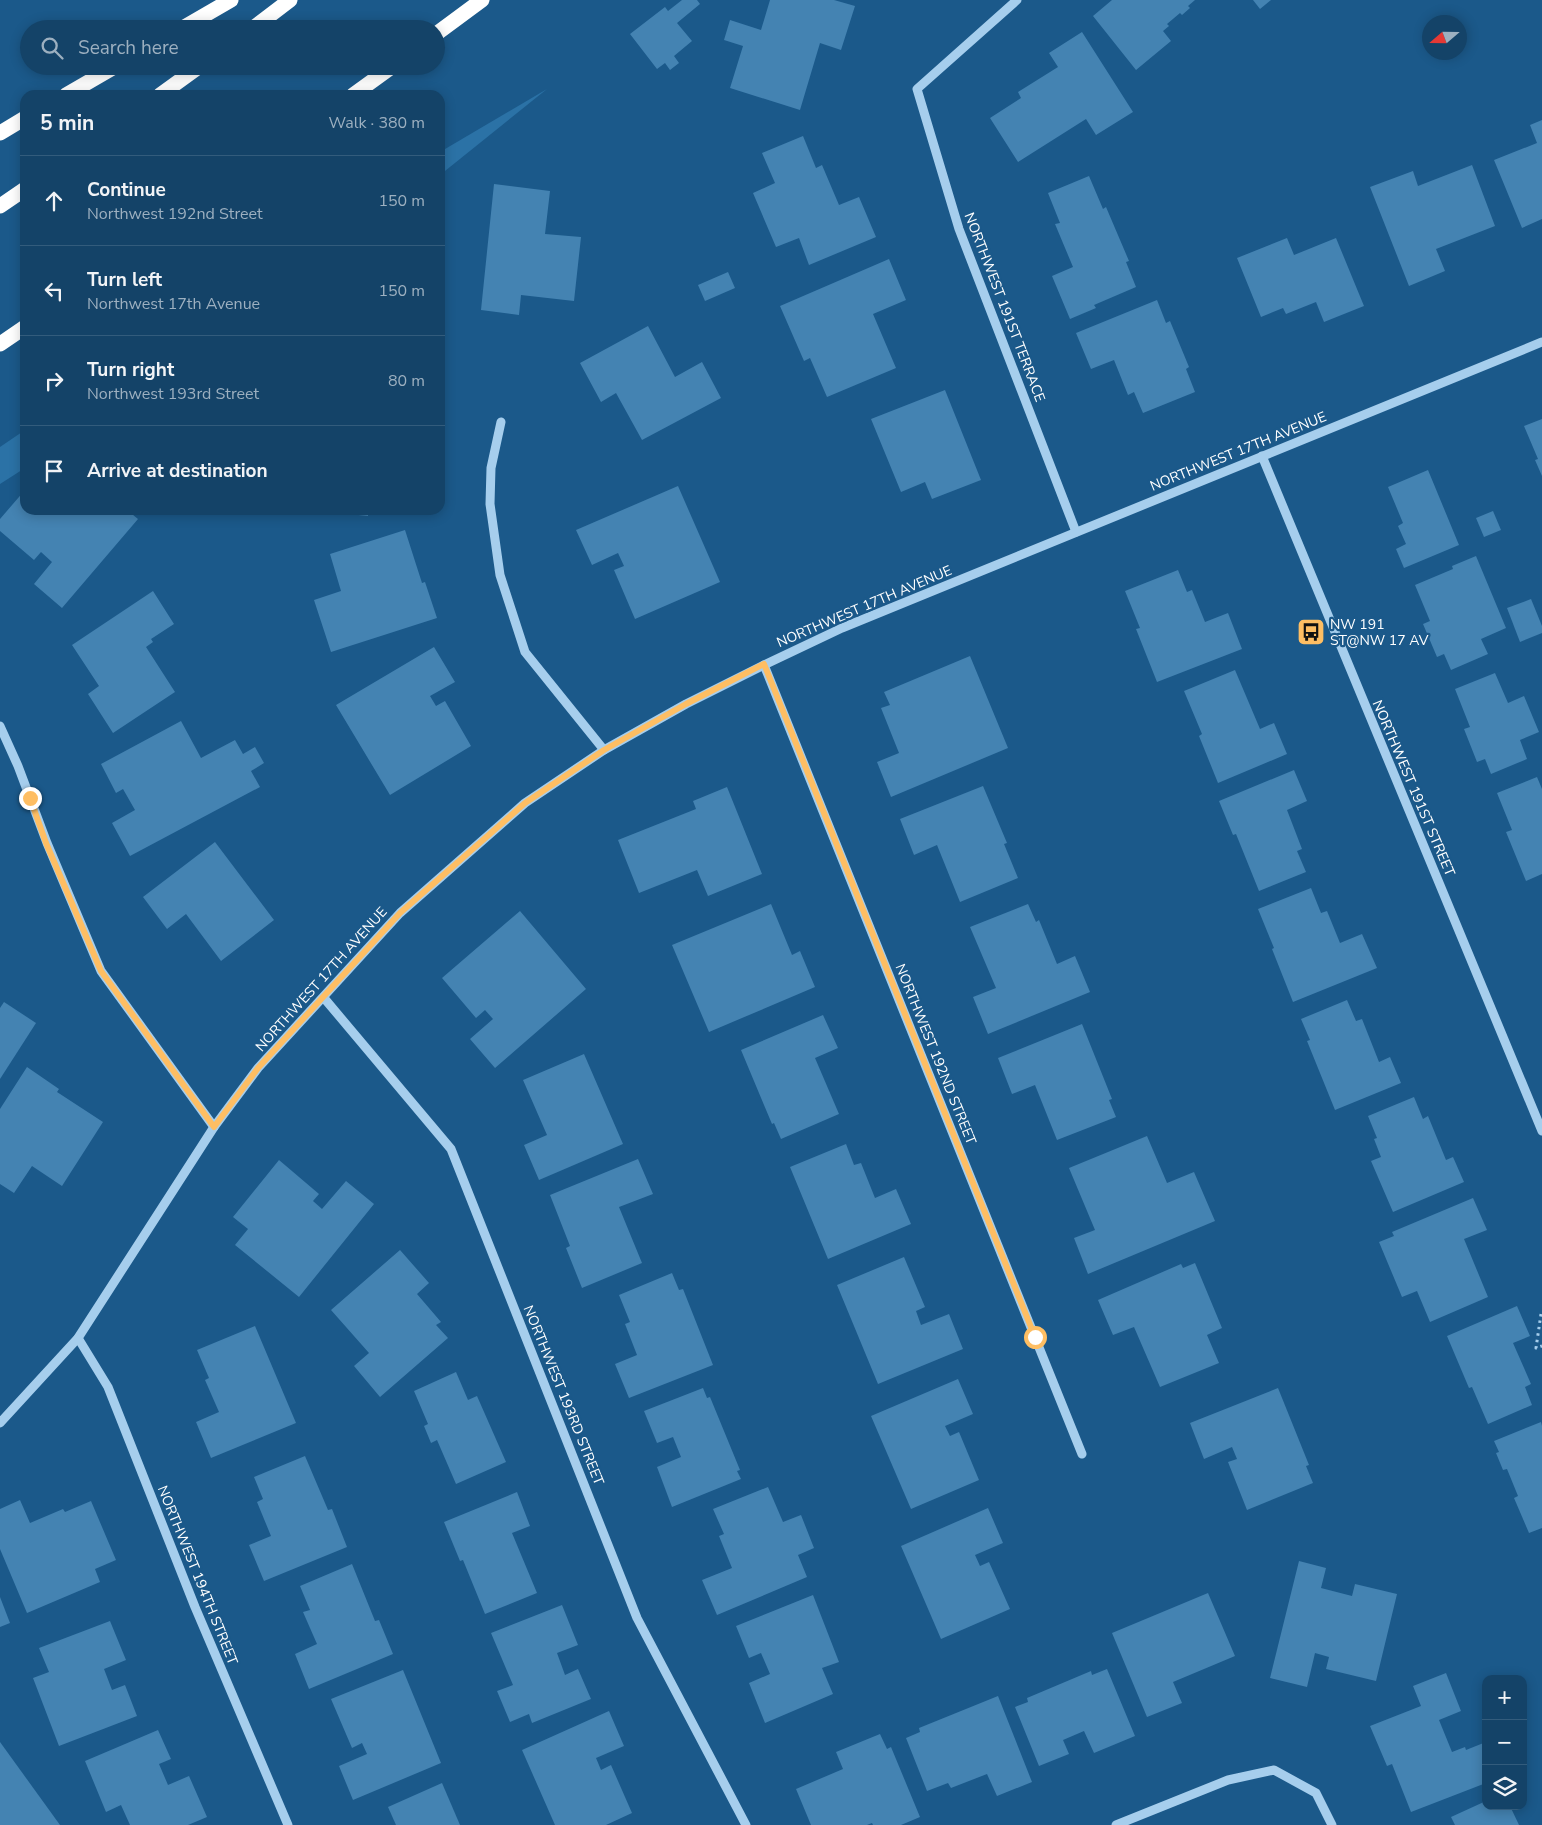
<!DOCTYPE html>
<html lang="en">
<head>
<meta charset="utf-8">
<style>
	:root { --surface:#144368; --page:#214e71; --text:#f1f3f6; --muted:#9db0c0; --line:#335c7c }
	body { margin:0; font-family:"Nunito Sans",sans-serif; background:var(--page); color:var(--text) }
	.controls { position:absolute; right:15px; bottom:15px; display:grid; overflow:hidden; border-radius:10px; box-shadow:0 2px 12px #0003 }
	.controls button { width:45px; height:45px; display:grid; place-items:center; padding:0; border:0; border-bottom:1px solid var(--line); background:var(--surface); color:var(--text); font:25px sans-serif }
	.compass { position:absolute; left:1422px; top:15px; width:45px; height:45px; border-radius:50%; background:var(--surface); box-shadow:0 2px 12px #0003; rotate:250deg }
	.stop { position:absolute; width:15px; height:15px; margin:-11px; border:4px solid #febe63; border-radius:50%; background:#fff }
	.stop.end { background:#febe63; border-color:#fff; box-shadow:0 1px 5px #0008 }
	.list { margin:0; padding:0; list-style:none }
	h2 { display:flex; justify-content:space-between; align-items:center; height:65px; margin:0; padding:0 20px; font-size:21px }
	h2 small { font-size:16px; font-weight:400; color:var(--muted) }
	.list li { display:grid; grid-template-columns:32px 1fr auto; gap:15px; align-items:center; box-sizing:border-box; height:90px; padding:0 20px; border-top:1px solid var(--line) }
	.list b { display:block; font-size:19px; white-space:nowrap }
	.list p { margin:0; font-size:16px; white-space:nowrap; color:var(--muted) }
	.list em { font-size:16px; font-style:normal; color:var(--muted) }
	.icon { flex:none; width:28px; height:28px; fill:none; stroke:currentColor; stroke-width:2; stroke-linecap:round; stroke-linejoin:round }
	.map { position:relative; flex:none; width:1542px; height:1825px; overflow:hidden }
	.search { position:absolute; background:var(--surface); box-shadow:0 2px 12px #0003; left:20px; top:20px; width:425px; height:55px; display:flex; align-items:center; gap:12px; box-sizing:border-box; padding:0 18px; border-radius:28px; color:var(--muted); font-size:19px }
	.panel { position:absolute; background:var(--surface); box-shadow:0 2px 12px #0003; left:20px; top:90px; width:425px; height:425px; border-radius:15px }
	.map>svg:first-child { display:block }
</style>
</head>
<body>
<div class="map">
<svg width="1542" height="1825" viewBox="0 0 1542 1825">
	<rect width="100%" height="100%" fill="#1b598a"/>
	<g fill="#2b72a6">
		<polygon points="547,89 440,175 440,152"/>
		<polygon points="25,430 25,468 0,484 0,447"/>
	</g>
	<g fill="#4483b2">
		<polygon points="682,0 697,0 700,4 677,23 692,41 674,56 679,63 670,70 665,63 657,69 630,34 665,7 668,11"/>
		<polygon points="770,0 834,0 855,6 841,50 820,43 800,110 730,88 743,46 724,40 730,20 761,30"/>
		<polygon points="1112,0 1195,0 1188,6 1190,8 1182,15 1180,13 1167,24 1169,26 1163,31 1171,41 1136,70 1093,16"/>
		<polygon points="1253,0 1271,0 1260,9"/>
		<polygon points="1082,32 1133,112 1096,135 1086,119 1018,162 990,118 1021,98 1018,92 1058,67 1049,53"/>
		<polygon points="1542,120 1542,219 1522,228 1494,160 1537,143 1530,125"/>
		<polygon points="803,136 816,168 822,165 839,205 859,197 876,237 809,265 799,238 776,247 753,193 775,183 762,153"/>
		<polygon points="1472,165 1495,226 1436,249 1445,271 1409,286 1370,187 1413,171 1418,186"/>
		<polygon points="1089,176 1103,209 1106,207 1129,261 1126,262 1136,287 1094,305 1096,308 1070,319 1052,276 1073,267 1055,224 1060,223 1048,193"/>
		<polygon points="494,184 550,191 545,234 581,237 574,301 521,295 519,315 481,310"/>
		<polygon points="1287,238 1294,255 1336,238 1364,306 1324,322 1316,302 1286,314 1283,308 1261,317 1237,258"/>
		<polygon points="889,259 906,300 873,314 896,368 827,397 810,358 804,361 780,306"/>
		<polygon points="728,272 735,288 705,301 698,285"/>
		<polygon points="1157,300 1166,323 1170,321 1189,367 1186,369 1195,392 1143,413 1134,392 1128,395 1114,360 1091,369 1076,333"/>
		<polygon points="648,326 675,377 702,362 721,398 642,440 616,393 601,402 580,363"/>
		<polygon points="945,390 981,480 932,499 925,482 901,492 871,419"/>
		<polygon points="1542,419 1542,476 1535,460 1538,459 1524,426"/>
		<polygon points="1428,470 1459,545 1404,568 1396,549 1406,544 1398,526 1403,523 1388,487"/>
		<polygon points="678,486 720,582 635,619 614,570 624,566 618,553 592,565 576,530"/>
		<polygon points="25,490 25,510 127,510 138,519 62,608 34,584 52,562 41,552 34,560 0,531 0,519"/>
		<polygon points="320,510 368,510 368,516 320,511"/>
		<polygon points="1493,511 1501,530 1484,537 1476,518"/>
		<polygon points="405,530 422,583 425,582 437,618 331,652 314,600 341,591 330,554"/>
		<polygon points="1476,556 1506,628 1481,639 1488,654 1451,670 1444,654 1437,657 1423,624 1430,621 1415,585 1453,569 1452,566"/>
		<polygon points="1178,570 1187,592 1192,590 1205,622 1228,613 1242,649 1157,682 1136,629 1140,628 1125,591"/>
		<polygon points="153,591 174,624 151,639 153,642 146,647 175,692 113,733 88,694 99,686 72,645"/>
		<polygon points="1531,599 1542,626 1542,633 1520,642 1507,608"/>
		<polygon points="434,647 455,682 430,696 436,706 445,701 471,746 390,795 336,705"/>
		<polygon points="970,656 1008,748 891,797 877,762 899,753 881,708 890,705 884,692"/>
		<polygon points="1235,670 1260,729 1274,723 1287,754 1218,783 1199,736 1202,734 1184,691"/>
		<polygon points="1495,673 1508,703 1524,696 1539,732 1520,740 1527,759 1491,774 1485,759 1477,762 1464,729 1470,727 1455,689"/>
		<polygon points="181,721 201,758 235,740 243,754 255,747 264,763 251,771 260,787 130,856 112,823 135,810 123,789 116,793 101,764"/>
		<polygon points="1294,770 1307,801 1287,810 1302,849 1297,851 1306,872 1259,891 1236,834 1233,835 1219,801"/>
		<polygon points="1537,777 1542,789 1542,874 1526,881 1506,832 1512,830 1497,793"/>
		<polygon points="983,786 1007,843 1004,844 1018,878 960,902 937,845 914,855 900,819"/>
		<polygon points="727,787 762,874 708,896 697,870 639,893 618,840 696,809 693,801"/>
		<polygon points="215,842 274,920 221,961 186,914 167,929 143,897"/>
		<polygon points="1311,888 1321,913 1327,911 1340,943 1362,934 1377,968 1293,1002 1272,949 1274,948 1258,909"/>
		<polygon points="771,904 792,955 800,951 815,987 709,1032 672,945"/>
		<polygon points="1028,904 1036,922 1039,920 1057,964 1075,956 1090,992 988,1034 973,997 996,988 970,927"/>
		<polygon points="520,911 586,989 495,1068 470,1039 493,1019 485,1010 476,1018 442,978"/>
		<polygon points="1347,1000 1356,1021 1362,1019 1379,1062 1390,1057 1401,1083 1335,1110 1307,1041 1310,1040 1301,1019"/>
		<polygon points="4,1002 36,1023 0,1079 0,1008"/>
		<polygon points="823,1015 838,1048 815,1058 839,1114 781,1139 774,1123 772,1124 741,1050"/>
		<polygon points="1082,1024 1112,1099 1109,1100 1116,1117 1057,1140 1035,1085 1012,1094 998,1058"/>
		<polygon points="584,1054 623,1144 539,1180 524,1145 547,1135 523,1080"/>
		<polygon points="27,1067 59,1089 57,1092 103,1122 62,1186 32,1166 14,1193 0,1184 0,1109"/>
		<polygon points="1414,1097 1423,1119 1428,1116 1446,1160 1453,1157 1464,1182 1393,1212 1371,1161 1381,1157 1374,1139 1377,1138 1368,1116"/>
		<polygon points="1147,1136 1167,1183 1194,1172 1215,1221 1088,1274 1074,1238 1095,1230 1069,1168"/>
		<polygon points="846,1144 854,1165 861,1163 875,1198 896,1189 911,1224 828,1259 790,1167"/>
		<polygon points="638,1159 653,1194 619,1207 642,1263 582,1288 566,1248 570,1246 550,1195"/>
		<polygon points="279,1160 319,1194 313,1201 322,1209 346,1181 374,1204 299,1297 235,1245 248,1229 233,1217"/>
		<polygon points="1473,1198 1487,1230 1464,1239 1488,1297 1430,1322 1417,1291 1402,1297 1379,1242 1394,1236 1392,1232"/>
		<polygon points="400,1250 429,1283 417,1294 441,1322 436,1325 448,1338 380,1397 354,1366 369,1353 331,1310"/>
		<polygon points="904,1257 925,1307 916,1311 921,1325 949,1314 963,1349 878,1384 837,1285"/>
		<polygon points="1195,1263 1222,1328 1207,1335 1219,1363 1160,1387 1134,1327 1113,1335 1098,1300 1181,1264 1183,1268"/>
		<polygon points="672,1273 679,1290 683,1289 713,1365 629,1398 615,1364 637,1355 625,1324 630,1322 619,1295"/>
		<polygon points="1517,1306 1530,1336 1513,1343 1531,1384 1525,1387 1532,1405 1488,1424 1472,1387 1469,1388 1447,1336"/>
		<polygon points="255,1326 296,1423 211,1458 196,1422 219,1412 205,1380 209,1378 197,1350"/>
		<polygon points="456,1372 468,1400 477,1396 506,1462 456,1484 437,1440 431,1443 424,1426 428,1424 414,1391"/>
		<polygon points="958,1379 973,1414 945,1426 950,1436 959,1432 979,1480 911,1509 871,1416"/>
		<polygon points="703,1388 707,1398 710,1397 740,1470 737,1471 741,1479 672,1507 657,1467 681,1457 673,1437 657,1443 644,1411"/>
		<polygon points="1278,1388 1309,1465 1306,1466 1313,1483 1247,1510 1228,1462 1237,1459 1232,1447 1204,1459 1190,1423"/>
		<polygon points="1541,1422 1542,1426 1542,1528 1529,1533 1514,1498 1518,1496 1507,1469 1503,1470 1496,1453 1499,1452 1494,1441"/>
		<polygon points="305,1456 328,1510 332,1509 347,1547 264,1581 249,1545 271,1536 257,1502 263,1499 254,1477"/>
		<polygon points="768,1487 783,1522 801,1515 814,1548 798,1555 807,1577 717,1615 702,1580 732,1568 719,1536 724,1534 713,1509"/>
		<polygon points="517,1492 530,1526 512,1533 537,1593 485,1614 463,1560 460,1561 444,1522"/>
		<polygon points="20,1500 30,1523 63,1509 65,1512 91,1501 116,1560 95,1569 100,1582 27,1613 0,1549 0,1509"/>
		<polygon points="988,1508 1003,1543 975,1555 980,1566 989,1562 1010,1609 941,1639 901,1546"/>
		<polygon points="1299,1561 1326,1568 1321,1588 1352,1596 1355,1584 1397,1594 1376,1681 1326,1669 1329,1657 1315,1653 1307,1687 1270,1678"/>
		<polygon points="352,1564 375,1621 379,1620 393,1654 309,1689 295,1654 317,1644 303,1612 310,1610 300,1586"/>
		<polygon points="1208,1593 1235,1656 1173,1682 1182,1703 1147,1717 1112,1633"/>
		<polygon points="813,1595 839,1662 822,1668 833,1694 765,1723 749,1683 770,1674 761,1653 749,1658 736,1626"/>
		<polygon points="0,1597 10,1623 0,1627"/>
		<polygon points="562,1605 578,1645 557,1653 565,1675 578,1669 591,1699 532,1723 529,1714 510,1722 497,1691 513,1685 491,1633"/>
		<polygon points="110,1621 126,1660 104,1669 112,1690 125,1685 137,1716 59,1746 33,1678 49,1672 39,1648"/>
		<polygon points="1107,1669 1135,1736 1094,1753 1084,1731 1063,1740 1069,1754 1039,1766 1015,1707 1028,1702 1027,1698 1091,1671 1092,1675"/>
		<polygon points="403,1670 441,1763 353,1800 339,1766 367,1754 362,1743 352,1748 331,1699"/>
		<polygon points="1446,1673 1461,1711 1439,1720 1452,1752 1465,1747 1466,1750 1486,1742 1486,1783 1411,1812 1392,1764 1387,1766 1370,1726 1421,1706 1413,1686"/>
		<polygon points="998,1696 1032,1782 997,1796 987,1774 951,1788 948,1783 927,1791 906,1738 920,1732 919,1728"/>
		<polygon points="609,1711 624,1746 596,1758 601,1770 611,1765 632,1813 606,1825 555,1825 522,1750"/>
		<polygon points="158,1730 171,1759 159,1764 168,1785 189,1776 207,1817 188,1825 130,1825 121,1805 106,1812 85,1761"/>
		<polygon points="880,1734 887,1749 891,1747 920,1817 901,1825 873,1825 872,1823 867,1825 811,1825 796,1789 843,1769 836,1752"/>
		<polygon points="0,1742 60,1825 0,1825"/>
		<polygon points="442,1783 460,1825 396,1825 388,1807"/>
		<polygon points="1486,1801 1486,1806 1510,1806 1519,1825 1455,1825 1451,1817"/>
	</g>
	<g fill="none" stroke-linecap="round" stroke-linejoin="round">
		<polyline stroke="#a6ceed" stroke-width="3" stroke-dasharray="2.5 4" stroke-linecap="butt" points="1541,1314 1536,1348 1542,1346"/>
		<g stroke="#a6ceed" stroke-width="9">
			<polyline points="1017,0 917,89 959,229 1076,532"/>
			<polyline points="501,422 491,468 490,504 500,575 525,652 604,750"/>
			<polyline points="1262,456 1542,1131"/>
			<polyline points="764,665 1082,1454"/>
			<polyline points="0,726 18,766 47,843 101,971 214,1127"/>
			<polyline points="324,998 451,1149 637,1618 746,1825"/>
			<polyline points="78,1338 108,1387 195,1607 288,1825"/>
			<polyline points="0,1423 78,1338 214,1127 258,1068 400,913 525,803 604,750 686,704 764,665 842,628 1542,342"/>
			<polyline points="1116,1825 1228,1780 1274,1770 1316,1793 1332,1825"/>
		</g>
		<g stroke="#fff" stroke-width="15">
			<polyline points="181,29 231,0"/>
			<polyline points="252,29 290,0"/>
			<polyline points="436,34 482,0"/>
			<polyline points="66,95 116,66"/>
			<polyline points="160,95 200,66"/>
			<polyline points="353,95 393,66"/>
			<polyline points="0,133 25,118"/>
			<polyline points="0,206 25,189"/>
			<polyline points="0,344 25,327"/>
		</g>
	</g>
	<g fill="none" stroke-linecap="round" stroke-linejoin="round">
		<polyline stroke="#febe63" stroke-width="6" points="30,798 46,843 101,971 214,1127 258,1068 400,913 525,803 604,750 686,704 764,664 1035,1337"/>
	</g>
	<defs>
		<symbol id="bus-square" viewBox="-11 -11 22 22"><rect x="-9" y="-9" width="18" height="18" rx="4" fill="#febe63" stroke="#1b598a"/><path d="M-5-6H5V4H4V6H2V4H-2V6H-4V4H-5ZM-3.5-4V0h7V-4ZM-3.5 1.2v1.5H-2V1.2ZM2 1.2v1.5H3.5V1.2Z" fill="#111"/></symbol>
	</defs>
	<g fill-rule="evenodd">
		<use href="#bus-square" x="1295" y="616" width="32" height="32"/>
	</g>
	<g text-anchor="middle" stroke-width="4.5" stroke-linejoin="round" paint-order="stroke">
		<g font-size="14" fill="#fff" stroke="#1b598a">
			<text transform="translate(1005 307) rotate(69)" y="5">NORTHWEST 191ST TERRACE</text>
			<text transform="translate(1238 451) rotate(-22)" y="5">NORTHWEST 17TH AVENUE</text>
			<text transform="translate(864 606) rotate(-23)" y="5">NORTHWEST 17TH AVENUE</text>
			<text transform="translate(1414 788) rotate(67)" y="5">NORTHWEST 191ST STREET</text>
			<text transform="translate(321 979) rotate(-48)" y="5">NORTHWEST 17TH AVENUE</text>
			<text transform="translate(936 1054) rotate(68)" y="5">NORTHWEST 192ND STREET</text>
			<text transform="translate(564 1395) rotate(68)" y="5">NORTHWEST 193RD STREET</text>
			<text transform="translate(198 1575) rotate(68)" y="5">NORTHWEST 194TH STREET</text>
		</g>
		<g font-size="14" fill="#fff" stroke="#1b598a" text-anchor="start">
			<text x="1330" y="629">NW 191<tspan x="1330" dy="16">ST@NW 17 AV</tspan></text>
		</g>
	</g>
</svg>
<div class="controls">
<button>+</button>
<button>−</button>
<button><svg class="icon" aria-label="layers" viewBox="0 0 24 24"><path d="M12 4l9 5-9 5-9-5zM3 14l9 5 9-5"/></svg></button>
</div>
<svg class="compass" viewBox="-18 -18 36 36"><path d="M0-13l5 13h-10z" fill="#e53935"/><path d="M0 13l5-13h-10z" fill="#9db0c0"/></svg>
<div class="stop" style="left:1035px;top:1337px"></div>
<div class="stop end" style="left:30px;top:798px"></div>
<div class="search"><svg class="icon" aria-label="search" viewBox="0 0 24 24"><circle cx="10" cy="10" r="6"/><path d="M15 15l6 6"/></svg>Search here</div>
<section class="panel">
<h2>5 min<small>Walk · 380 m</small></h2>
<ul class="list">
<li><svg class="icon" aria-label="ahead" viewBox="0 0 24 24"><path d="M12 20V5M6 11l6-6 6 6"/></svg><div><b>Continue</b><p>Northwest 192nd Street</p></div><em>150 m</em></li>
<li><svg class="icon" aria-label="left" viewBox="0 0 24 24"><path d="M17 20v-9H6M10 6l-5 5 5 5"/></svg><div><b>Turn left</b><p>Northwest 17th Avenue</p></div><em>150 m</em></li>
<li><svg class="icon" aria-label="right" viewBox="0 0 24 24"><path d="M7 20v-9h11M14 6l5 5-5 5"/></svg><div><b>Turn right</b><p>Northwest 193rd Street</p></div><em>80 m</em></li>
<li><svg class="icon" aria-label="arrive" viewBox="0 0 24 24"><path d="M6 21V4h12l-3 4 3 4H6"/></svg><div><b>Arrive at destination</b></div></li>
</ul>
</section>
</div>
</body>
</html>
